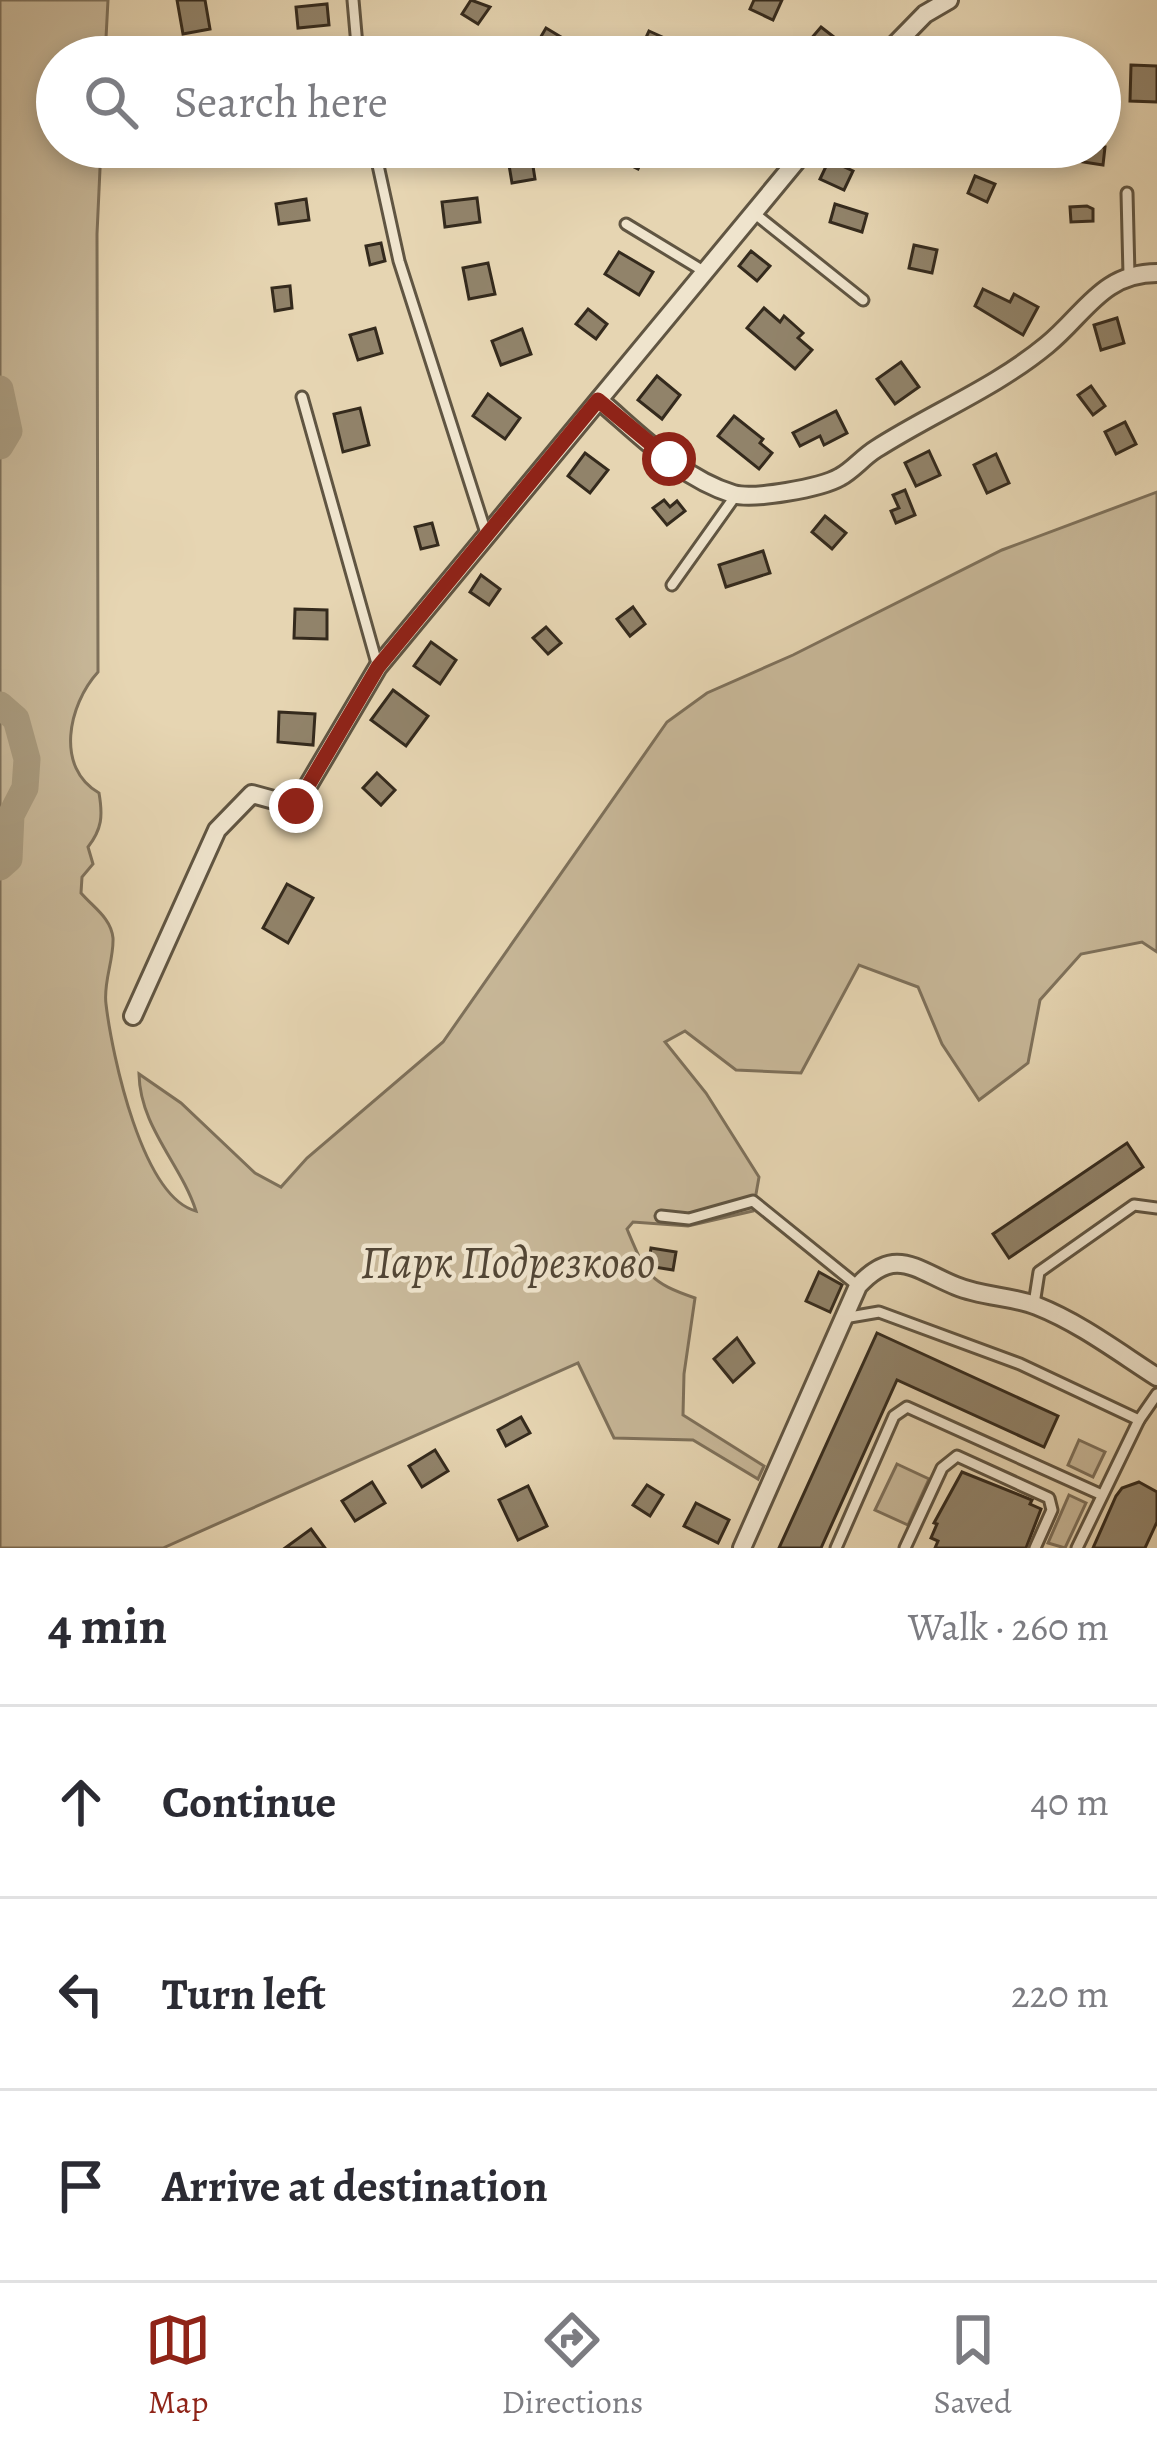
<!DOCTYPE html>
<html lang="en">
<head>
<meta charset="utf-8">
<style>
	:root { --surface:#fff; --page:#f7f7f7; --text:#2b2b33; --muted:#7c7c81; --line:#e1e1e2; --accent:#8f2418 }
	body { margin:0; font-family:Alegreya,serif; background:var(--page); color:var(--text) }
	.stop { position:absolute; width:36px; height:36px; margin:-27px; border:9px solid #8f2418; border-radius:50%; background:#fff }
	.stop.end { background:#8f2418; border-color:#fff; box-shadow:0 3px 12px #0008 }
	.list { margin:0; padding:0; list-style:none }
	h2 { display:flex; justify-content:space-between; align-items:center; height:156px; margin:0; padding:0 48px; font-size:51px }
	h2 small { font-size:39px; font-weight:400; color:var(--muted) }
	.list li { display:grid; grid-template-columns:78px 1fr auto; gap:36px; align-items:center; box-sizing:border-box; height:192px; padding:0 48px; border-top:3px solid var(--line) }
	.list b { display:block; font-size:45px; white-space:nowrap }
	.list em { font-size:39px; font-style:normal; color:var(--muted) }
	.icon { flex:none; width:66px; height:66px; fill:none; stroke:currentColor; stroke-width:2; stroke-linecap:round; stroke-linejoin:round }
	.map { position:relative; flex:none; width:1157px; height:1548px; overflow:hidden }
	.search { position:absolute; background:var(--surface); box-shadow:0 6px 18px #0003; left:36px; right:36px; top:36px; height:132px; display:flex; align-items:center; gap:30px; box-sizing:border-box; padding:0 42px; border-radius:66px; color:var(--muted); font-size:45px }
	.sheet { height:732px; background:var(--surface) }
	nav { display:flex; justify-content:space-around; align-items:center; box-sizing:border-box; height:168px; border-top:3px solid var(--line); background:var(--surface); font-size:33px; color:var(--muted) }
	nav a { display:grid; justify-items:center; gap:6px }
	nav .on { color:var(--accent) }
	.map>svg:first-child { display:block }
</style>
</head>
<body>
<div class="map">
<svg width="1157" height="1548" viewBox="0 0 1157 1548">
	<rect width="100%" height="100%" fill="#e6d5b2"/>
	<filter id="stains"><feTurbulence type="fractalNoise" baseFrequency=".00167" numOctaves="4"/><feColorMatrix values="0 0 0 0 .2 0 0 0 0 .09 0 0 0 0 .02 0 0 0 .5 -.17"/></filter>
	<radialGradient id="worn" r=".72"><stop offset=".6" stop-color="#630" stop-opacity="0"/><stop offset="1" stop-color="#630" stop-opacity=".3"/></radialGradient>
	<g fill="#c8b899" stroke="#7e715b" stroke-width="3">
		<path d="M 0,0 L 108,0 L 105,57 L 57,57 L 57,147 L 101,147 L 97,234 L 98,672 C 68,705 55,768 99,793 C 103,816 102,829 88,847 L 93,864 L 82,877 L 81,893 C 94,908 111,918 113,938 C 114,960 103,982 106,1004 C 112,1055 142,1197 196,1211 C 181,1164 140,1127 139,1074 L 181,1103 L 255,1173 L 281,1187 L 307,1158 L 443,1042 L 667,722 L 707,693 L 793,655 L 1002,550 L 1157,492 L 1157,952 L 1142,942 L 1081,954 L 1040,1000 L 1028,1063 L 979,1100 L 942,1044 L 918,987 L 859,965 L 801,1073 L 736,1070 L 685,1031 L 665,1042 L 706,1093 L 759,1177 L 753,1211 L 688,1226 L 633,1222 L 627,1229 C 646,1274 648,1282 695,1298 L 684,1374 L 683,1415 L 764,1466 L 758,1479 L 693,1440 L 614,1438 L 578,1363 L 163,1548 L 0,1548 Z"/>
		<polygon points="1079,1440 1105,1452 1093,1477 1068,1465"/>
		<polygon points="897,1464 929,1479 908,1525 875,1510"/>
		<polygon points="1069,1495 1086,1503 1065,1548 1048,1543"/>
	</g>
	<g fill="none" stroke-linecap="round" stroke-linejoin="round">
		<g stroke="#a99b7f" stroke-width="27">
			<polyline points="0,389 9,431 0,446"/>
			<polyline points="0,705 16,719 27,759 25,788 11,815 9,859 0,867"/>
		</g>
	</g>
	<g fill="#91836a" stroke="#342a1d" stroke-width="3">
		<polygon points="177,0 205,0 210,29 183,34"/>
		<polygon points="471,0 490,7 478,24 462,14"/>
		<polygon points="754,0 782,0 773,20 750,9"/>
		<polygon points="327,4 329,25 298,28 296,7"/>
		<polygon points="821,27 834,37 822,52 809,41"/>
		<polygon points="546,28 571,43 562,57 536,45"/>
		<polygon points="649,31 671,41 664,57 637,57"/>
		<polygon points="1131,65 1157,66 1157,102 1130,101"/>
		<polygon points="506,147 530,147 535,179 512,183"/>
		<polygon points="594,147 649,147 638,169"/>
		<polygon points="1079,147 1105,147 1103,165 1077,161"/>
		<polygon points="829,160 853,171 844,190 820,179"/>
		<polygon points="975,176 995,184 987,202 968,193"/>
		<polygon points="477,198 480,222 445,227 442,202"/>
		<polygon points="306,199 309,220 279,224 276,204"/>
		<polygon points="835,204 867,214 862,232 830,222"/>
		<polygon points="1087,206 1093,209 1093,221 1071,222 1070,207"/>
		<polygon points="381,243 385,261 370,265 366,246"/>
		<polygon points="914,245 937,250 932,273 909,268"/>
		<polygon points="751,251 770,266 757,281 739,266"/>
		<polygon points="619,252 653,272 639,295 605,274"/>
		<polygon points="488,263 495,294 469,299 463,268"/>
		<polygon points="290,286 292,308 275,311 272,288"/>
		<polygon points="983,289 1010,302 1014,294 1038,307 1023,335 975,306"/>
		<polygon points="764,308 780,322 784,316 803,333 798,338 812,350 795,369 747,328"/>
		<polygon points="588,309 607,324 596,339 576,324"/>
		<polygon points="1117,318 1124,343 1101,350 1094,325"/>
		<polygon points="375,328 382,353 358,360 350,335"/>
		<polygon points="522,329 531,354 501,365 492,341"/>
		<polygon points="901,362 919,387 895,404 877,379"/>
		<polygon points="657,376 680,395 662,419 638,400"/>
		<polygon points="1091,386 1105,406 1093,415 1078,395"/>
		<polygon points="488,394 520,418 505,439 473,416"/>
		<polygon points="360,408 369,445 343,452 334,414"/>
		<polygon points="836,411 847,433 824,445 820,436 800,446 793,433"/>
		<polygon points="734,416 763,439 760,443 772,453 759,469 718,436"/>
		<polygon points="1125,422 1136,444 1116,454 1105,432"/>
		<polygon points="929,451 940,475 916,486 905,463"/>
		<polygon points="585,453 608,470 590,493 568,476"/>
		<polygon points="996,454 1009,483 987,493 974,465"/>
		<polygon points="905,490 915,515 896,523 891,511 899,508 893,495"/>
		<polygon points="664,500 670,507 677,501 685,511 667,525 653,508"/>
		<polygon points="825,516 846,533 832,549 812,532"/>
		<polygon points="432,523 438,545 421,549 415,527"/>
		<polygon points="763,551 770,573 726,587 719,565"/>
		<polygon points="481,575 500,589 489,605 470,592"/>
		<polygon points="633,607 645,624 630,636 617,619"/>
		<polygon points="295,609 327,610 327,639 294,638"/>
		<polygon points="546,627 561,643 548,654 533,638"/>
		<polygon points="431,642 456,660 440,684 414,666"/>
		<polygon points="393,690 428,716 406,746 371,720"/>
		<polygon points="279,712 315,714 313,745 278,742"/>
		<polygon points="377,773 395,790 381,805 363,788"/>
		<polygon points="287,884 313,898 288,943 263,928"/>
		<polygon points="1127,1143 1143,1167 1009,1258 993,1234"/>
		<polygon points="651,1248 676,1252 673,1270 648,1266"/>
		<polygon points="819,1272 842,1285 830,1312 806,1301"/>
		<polygon points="877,1333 1058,1416 1044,1447 897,1380 821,1548 779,1548"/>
		<polygon points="737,1338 754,1363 733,1382 714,1359"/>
		<polygon points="521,1417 530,1433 506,1446 498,1430"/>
		<polygon points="435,1450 448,1471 422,1487 409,1466"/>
		<polygon points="962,1472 1032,1500 1030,1504 1041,1509 1026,1548 935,1548 938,1541 931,1538 937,1524 934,1523"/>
		<polygon points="372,1482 385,1503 355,1521 342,1501"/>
		<polygon points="1139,1482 1157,1492 1157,1522 1145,1548 1093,1548 1116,1496 1122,1488"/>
		<polygon points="647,1485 663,1495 650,1516 633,1505"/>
		<polygon points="528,1486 547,1526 518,1540 499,1500"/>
		<polygon points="696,1503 729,1520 718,1543 684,1526"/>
		<polygon points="311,1529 325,1548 285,1548"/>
	</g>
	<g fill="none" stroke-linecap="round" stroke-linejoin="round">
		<defs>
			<g id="service">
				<polyline points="353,0 358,57"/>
				<polyline points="374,147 399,261 486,533"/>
				<polyline points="1127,193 1129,275"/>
				<polyline points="754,213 863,300"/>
				<polyline points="626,224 705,272"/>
				<polyline points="302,397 378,667"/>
				<polyline points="672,585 736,495"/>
				<polyline points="661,1216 689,1219 753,1201 858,1286"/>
				<polyline points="1034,1304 1039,1272 1134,1205 1157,1208"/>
				<polyline points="844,1318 879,1312 1020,1364 1139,1420"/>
				<polyline points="836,1548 894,1416 907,1407 1102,1495"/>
				<polyline points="905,1548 942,1468 957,1456 1049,1498 1052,1510 1035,1548"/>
				<polyline points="1077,1548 1139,1420 1157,1394"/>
			</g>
			<g id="minor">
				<polyline points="883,57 925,14 949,0"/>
				<path d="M 599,400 C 639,434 681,478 733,494 C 753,500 821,488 840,477 C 853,470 863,457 876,449 C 932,413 995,388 1047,345 C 1085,314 1102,273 1157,273"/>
				<polyline points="133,1016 217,830 252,794 296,806 378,667 808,147"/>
				<path d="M 742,1548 L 858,1286 C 895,1245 916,1270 956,1286 C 982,1297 1012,1296 1037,1306 C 1080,1323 1118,1352 1157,1377"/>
			</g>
		</defs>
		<use href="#service" stroke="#605542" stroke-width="15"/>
		<use href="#minor" stroke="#605542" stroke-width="22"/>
		<use href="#service" stroke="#efe4cd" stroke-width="9"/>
		<use href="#minor" stroke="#efe4cd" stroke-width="16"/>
	</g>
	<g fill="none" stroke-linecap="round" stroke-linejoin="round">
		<polyline stroke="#8f2418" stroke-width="15" points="296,806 378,667 598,400 669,459"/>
	</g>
	<g text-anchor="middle" stroke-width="9" stroke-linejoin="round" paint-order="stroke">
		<g font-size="45" font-style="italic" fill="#524636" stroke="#efe4cd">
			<text x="508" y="1277">Парк Подрезково</text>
		</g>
	</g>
	<rect width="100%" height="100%" filter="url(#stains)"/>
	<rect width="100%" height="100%" fill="url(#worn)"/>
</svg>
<div class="stop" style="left:669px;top:459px"></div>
<div class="stop end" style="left:296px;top:806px"></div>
<div class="search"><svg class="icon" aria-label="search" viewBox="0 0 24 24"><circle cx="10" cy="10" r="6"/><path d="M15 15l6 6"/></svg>Search here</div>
</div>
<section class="sheet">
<h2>4 min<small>Walk · 260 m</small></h2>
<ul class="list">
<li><svg class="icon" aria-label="ahead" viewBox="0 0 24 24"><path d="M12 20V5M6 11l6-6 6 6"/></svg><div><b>Continue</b></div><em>40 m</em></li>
<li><svg class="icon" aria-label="left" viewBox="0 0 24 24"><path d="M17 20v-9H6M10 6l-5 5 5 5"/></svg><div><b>Turn left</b></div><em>220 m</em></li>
<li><svg class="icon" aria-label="arrive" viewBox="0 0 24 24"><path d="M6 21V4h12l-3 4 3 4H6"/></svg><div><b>Arrive at destination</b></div></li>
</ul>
</section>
<nav>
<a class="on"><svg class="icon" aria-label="map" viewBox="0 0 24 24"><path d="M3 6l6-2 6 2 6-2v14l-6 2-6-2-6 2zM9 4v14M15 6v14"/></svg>Map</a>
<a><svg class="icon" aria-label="directions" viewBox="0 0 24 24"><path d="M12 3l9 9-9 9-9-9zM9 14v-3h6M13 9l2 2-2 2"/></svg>Directions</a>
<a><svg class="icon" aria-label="saved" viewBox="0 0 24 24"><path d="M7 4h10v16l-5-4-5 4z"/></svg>Saved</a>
</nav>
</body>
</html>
